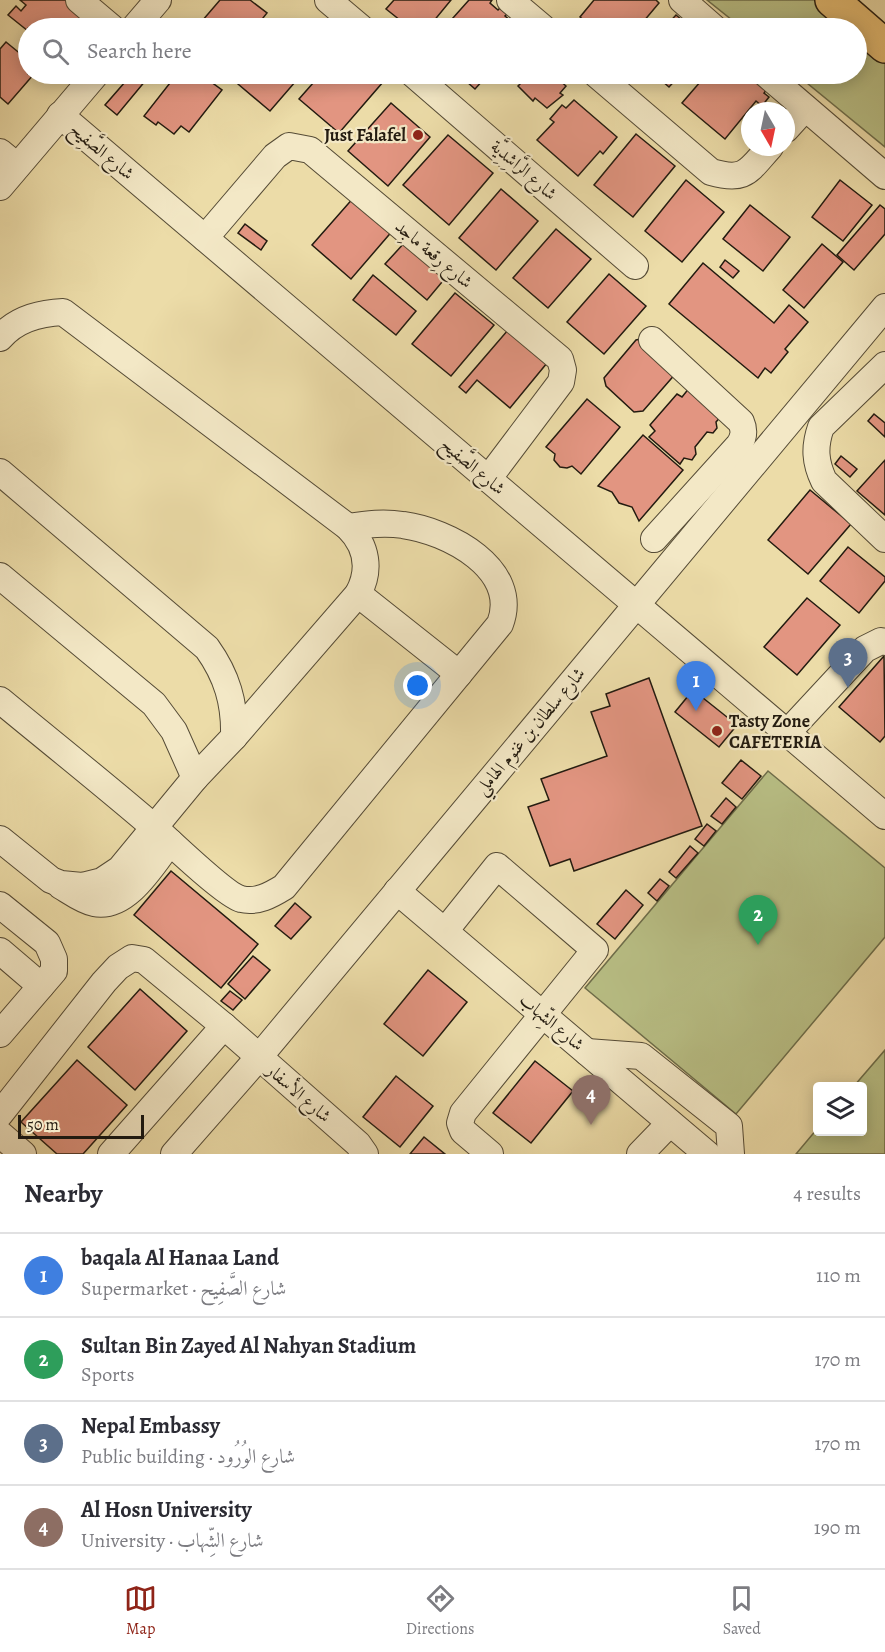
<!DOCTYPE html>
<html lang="en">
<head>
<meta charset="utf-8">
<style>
	:root { --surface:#fff; --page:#f2f2f3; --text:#2b2b33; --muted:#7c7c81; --line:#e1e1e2; --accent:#8f2418 }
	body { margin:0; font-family:Alegreya,Amiri,serif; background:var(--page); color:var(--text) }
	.controls { position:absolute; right:18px; bottom:18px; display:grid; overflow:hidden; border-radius:6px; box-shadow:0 3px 15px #0003 }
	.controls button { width:54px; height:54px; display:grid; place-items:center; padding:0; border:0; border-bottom:2px solid var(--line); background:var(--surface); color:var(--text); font:30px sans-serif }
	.compass { position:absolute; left:741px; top:102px; width:54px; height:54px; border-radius:50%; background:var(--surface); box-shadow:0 3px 15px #0003; rotate:171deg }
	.scale { position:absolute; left:18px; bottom:15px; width:126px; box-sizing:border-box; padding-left:6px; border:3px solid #231b10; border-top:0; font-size:16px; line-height:21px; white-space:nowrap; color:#231b10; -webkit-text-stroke:4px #f3e8c6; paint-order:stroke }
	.you { position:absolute; left:418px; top:686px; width:21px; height:21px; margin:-15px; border:4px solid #fff; border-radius:50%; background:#1a73e8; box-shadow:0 0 0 9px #1a73e833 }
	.badge { display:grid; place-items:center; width:39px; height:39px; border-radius:50%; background:var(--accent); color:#fff; font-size:20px; font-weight:700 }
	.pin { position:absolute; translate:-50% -50px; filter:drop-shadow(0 2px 3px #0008) }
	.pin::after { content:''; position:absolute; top:32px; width:21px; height:18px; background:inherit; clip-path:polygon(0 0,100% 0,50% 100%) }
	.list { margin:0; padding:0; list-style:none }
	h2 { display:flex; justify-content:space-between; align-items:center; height:78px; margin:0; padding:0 24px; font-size:26px }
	h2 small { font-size:20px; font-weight:400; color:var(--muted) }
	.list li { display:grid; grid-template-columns:39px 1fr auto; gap:18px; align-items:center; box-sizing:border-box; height:84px; padding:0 24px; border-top:2px solid var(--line) }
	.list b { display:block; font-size:22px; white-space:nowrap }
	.list p { margin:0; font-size:20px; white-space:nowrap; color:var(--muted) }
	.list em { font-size:20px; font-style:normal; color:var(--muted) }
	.icon { flex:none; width:33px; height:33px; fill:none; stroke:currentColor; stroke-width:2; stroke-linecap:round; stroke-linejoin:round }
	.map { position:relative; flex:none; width:885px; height:1154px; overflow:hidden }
	.search { position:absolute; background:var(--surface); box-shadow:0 3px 15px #0003; left:18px; right:18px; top:18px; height:66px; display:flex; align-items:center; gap:15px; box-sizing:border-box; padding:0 21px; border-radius:33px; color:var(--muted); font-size:22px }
	.sheet { height:414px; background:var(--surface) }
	nav { display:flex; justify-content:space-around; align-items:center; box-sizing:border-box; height:84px; border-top:2px solid var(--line); background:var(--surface); font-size:16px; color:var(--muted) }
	nav a { display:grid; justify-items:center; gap:3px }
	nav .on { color:var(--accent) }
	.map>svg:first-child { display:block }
</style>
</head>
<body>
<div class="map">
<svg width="885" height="1154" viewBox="0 0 885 1154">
	<rect width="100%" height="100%" fill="#ecdca8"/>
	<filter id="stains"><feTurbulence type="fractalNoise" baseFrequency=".00333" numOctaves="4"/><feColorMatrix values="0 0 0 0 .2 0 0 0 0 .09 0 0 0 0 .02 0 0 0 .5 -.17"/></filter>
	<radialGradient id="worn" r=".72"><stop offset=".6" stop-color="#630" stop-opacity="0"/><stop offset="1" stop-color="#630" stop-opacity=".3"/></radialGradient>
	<g fill="#b9c086" stroke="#6e6e4b" stroke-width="1.5">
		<polygon points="707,0 821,0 854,28 742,28"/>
		<polygon points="857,31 885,55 885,147 796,74 856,74"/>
		<polygon points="768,771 885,868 885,937 736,1114 585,988"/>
		<polygon points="885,1050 885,1154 796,1154 817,1129 818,1132 862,1132 862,1086 854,1086"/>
	</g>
	<g fill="#e29581" stroke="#231b10" stroke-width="1.5">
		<polygon points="20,0 74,0 89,13 76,28 28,28 28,31 8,15 16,6 21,11 26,5"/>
		<polygon points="220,0 250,0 267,13 255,28 196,28"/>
		<polygon points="394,0 451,0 428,28 410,28 386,9"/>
		<polygon points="469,0 492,0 490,3 498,10 502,6 509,12 505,16 512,22 516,17 524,24 520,28 444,28"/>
		<polygon points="594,0 656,0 659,3 638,28 594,28 580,17"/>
		<polygon points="676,15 688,25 692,28 664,28"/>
		<polygon points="6,42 28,60 28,74 34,74 8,104 0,97 0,49"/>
		<polygon points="132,74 151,74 117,115 105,105"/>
		<polygon points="177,74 200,74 222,90 189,132 181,126 174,134 158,122 156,125 144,116"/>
		<polygon points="236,74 302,74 270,111 232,79"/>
		<polygon points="321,74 373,74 383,82 339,133 299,99"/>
		<polygon points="458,74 479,74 484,79 475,89"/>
		<polygon points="512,74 552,74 566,86 560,93 563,95 547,108 535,98 533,101 518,86 520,84 510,75"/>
		<polygon points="654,74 681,74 669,87"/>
		<polygon points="707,74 749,74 767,89 764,93 769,97 762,106 756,101 725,139 682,103"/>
		<polygon points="574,100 617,137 603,154 600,151 578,176 537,140 554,122 550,119 562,105 566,108"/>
		<polygon points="391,103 430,137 388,186 348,151"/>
		<polygon points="636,134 675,166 633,217 594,185"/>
		<polygon points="448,135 493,173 449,225 403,185"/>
		<polygon points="686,180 724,212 682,262 645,231"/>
		<polygon points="840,180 872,205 843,241 812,217"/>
		<polygon points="501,189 538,221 496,270 459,238"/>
		<polygon points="355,196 394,229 351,279 312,245"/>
		<polygon points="750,205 790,237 763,271 723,239"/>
		<polygon points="880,205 885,209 885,234 854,270 837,255"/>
		<polygon points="245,224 267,241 261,250 238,233"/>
		<polygon points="556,229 591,259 548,308 513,278"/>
		<polygon points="406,241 447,276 427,300 385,264"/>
		<polygon points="822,244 843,262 804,308 783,290"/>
		<polygon points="725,260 739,271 733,278 720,267"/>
		<polygon points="703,263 774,323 789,305 808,322 785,349 788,352 771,373 765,368 758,378 669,304"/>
		<polygon points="609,274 646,306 604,354 567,322"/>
		<polygon points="373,275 416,311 396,335 353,300"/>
		<polygon points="455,293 494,325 451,376 412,344"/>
		<polygon points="508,330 547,363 510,408 477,380 466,393 459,387"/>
		<polygon points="645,338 677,372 643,411 634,412 606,386 604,378 636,340"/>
		<polygon points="690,387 723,414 716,422 717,428 713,433 707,432 695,447 696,454 692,460 684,458 680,464 649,437 655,431 650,425 677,394 682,397"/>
		<polygon points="587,399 620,427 581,474 572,466 567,468 560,467 554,460 555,454 546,447"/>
		<polygon points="874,414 885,423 885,437 868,421"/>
		<polygon points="643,435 683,470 639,521 632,507 619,503 612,492 598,486"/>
		<polygon points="841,456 857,469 850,477 835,464"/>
		<polygon points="885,460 885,515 857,491"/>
		<polygon points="810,490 851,524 808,574 768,540"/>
		<polygon points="848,547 885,577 885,581 859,613 820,581"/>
		<polygon points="807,598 840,625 797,675 764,647"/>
		<polygon points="884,656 885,736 880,742 839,707"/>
		<polygon points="649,678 702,826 574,871 570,859 550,866 528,807 549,800 541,779 607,756 591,712 610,706 606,694"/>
		<polygon points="693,690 737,725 719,747 675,712"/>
		<polygon points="741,760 761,776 742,799 722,783"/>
		<polygon points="726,798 736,807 722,824 711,816"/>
		<polygon points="707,824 716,831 704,846 695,839"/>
		<polygon points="690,846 698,853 676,878 669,872"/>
		<polygon points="171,871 258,944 221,988 134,915"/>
		<polygon points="660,879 669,886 657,901 648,893"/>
		<polygon points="626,890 643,905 615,939 597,924"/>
		<polygon points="295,903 311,917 291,939 275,926"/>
		<polygon points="253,956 270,970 245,999 228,984"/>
		<polygon points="428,970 467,1002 423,1056 384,1024"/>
		<polygon points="140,989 187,1031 135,1090 88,1047"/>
		<polygon points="230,991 242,1000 233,1010 221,1001"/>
		<polygon points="77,1060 127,1105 83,1154 57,1154 21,1122"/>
		<polygon points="535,1061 573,1091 531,1143 493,1113"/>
		<polygon points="396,1076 433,1106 400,1147 363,1117"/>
		<polygon points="424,1137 445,1154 410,1154"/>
	</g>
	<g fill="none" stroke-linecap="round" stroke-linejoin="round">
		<defs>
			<g id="minor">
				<polyline points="79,0 112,28"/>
				<polyline points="328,0 361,28"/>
				<polyline points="510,0 543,28"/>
				<polyline points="682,0 714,28"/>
				<polyline points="134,28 158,0"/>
				<polyline points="413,74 635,266"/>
				<path d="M 596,74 L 711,172 C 746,182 748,171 770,147"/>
				<polyline points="766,74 885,176"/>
				<polyline points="60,115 885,816"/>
				<polyline points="786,129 805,108"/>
				<polyline points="0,152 17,166"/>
				<polyline points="0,187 96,74"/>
				<polyline points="205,238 275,156 289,146 310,150 560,359 563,370 561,382 488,479"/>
				<path d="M 0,338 C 16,319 39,313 63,312 L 348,527 C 367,546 371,570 358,594 L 234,737 L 195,778 L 120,869 L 102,881 L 82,886 L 61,884 L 51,880 L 0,839"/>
				<path d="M 652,340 L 741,422 C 745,431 744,437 739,445 L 654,539"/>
				<path d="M 885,365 L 821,427 C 814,447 815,462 824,481 L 885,539"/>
				<path d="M 0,472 L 207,648 C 227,676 235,703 234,737"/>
				<polyline points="0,576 154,704 174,731 195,778"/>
				<polyline points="358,594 459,674"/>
				<path d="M 0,700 C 52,743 105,785 156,829 C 170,842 227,896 241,899 C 257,903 271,895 284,887 L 500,624 C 521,569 448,531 403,525 C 384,522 367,524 348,527"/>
				<polyline points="787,733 865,649 881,641 885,642"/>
				<path d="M 61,886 C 71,892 83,901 94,903 C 127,910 153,864 170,842"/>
				<polyline points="397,891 707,1154"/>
				<polyline points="0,905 47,943 54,959 54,971 0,1034"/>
				<polyline points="445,931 497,866 595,950 463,1113 460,1123 463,1131 490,1154"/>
				<polyline points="0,951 41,986"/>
				<polyline points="587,1052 641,1056 729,1126 731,1154"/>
				<polyline points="0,1114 104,982 118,967 132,958 144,960 224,1026 358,1144 365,1154"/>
				<polyline points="0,1134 23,1154"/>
				<polyline points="111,1154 224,1026"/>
				<polyline points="174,1154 259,1057 885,307"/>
				<polyline points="640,1154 670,1123"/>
			</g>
			<polyline id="major" points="832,0 885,46"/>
		</defs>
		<use href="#minor" stroke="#554b36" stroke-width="28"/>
		<use href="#major" stroke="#231b10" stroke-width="36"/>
		<use href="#minor" stroke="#f3e8c6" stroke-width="26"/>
		<use href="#major" stroke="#e6be74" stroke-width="33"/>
	</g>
	<g fill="#8f2418" stroke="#f3e8c6" stroke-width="2">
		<circle cx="418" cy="135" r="6"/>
		<circle cx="717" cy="731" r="6"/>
	</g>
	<g text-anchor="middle" stroke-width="4.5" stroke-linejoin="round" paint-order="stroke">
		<g font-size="18" font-weight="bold" fill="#231b10" stroke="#f3e8c6" text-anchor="end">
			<text x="406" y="141">Just Falafel</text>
			<text x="729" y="727" text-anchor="start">Tasty Zone<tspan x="729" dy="21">CAFETERIA</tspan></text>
		</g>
		<g font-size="18" fill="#231b10" stroke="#f3e8c6">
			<text transform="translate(102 151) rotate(40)" y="6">شارع الصَّفِيح</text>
			<text transform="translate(524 170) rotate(41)" y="6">شارع الرَّاشِدِيَّة</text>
			<text transform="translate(434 254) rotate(40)" y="6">شارع رِقعة ماجِد</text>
			<text transform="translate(473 466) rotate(40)" y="6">شارع الصَّفِيح</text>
			<text transform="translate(530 731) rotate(-50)" y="6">شارع سلطان بن غنوم الهاملي</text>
			<text transform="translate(552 1022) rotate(40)" y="6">شارع الشِّهاب</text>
			<text transform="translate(299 1093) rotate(41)" y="6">شارع الأسفار</text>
		</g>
	</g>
	<rect width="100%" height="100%" filter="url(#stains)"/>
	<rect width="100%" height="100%" fill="url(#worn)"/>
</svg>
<div class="controls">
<button><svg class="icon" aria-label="layers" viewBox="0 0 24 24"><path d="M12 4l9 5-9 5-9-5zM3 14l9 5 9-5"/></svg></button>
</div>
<svg class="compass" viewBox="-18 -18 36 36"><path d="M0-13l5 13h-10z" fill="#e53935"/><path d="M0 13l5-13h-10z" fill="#7c7c81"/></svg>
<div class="scale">50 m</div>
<div class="you"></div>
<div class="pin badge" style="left:696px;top:711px;background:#3f7fe0">1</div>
<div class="pin badge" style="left:758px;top:945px;background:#2e9e5b">2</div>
<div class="pin badge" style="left:848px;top:688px;background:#5c6f8a">3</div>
<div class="pin badge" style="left:591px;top:1125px;background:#8d6e63">4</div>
<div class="search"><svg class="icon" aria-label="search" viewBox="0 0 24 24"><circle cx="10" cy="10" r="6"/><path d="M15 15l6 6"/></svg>Search here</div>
</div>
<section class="sheet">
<h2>Nearby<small>4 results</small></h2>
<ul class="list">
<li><span class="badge" style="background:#3f7fe0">1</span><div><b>baqala Al Hanaa Land</b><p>Supermarket · شارع الصَّفِيح</p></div><em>110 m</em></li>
<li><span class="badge" style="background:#2e9e5b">2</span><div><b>Sultan Bin Zayed Al Nahyan Stadium</b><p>Sports</p></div><em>170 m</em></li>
<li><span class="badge" style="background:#5c6f8a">3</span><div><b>Nepal Embassy</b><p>Public building · شارع الوُرُود</p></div><em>170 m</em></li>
<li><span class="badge" style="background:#8d6e63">4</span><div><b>Al Hosn University</b><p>University · شارع الشِّهاب</p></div><em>190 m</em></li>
</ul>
</section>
<nav>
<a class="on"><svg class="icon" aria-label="map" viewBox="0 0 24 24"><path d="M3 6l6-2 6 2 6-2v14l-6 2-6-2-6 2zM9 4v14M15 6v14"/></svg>Map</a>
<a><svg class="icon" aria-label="directions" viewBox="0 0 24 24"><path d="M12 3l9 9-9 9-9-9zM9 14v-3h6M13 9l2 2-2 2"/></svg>Directions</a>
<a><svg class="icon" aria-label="saved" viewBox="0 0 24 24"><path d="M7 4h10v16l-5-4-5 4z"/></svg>Saved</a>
</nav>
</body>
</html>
